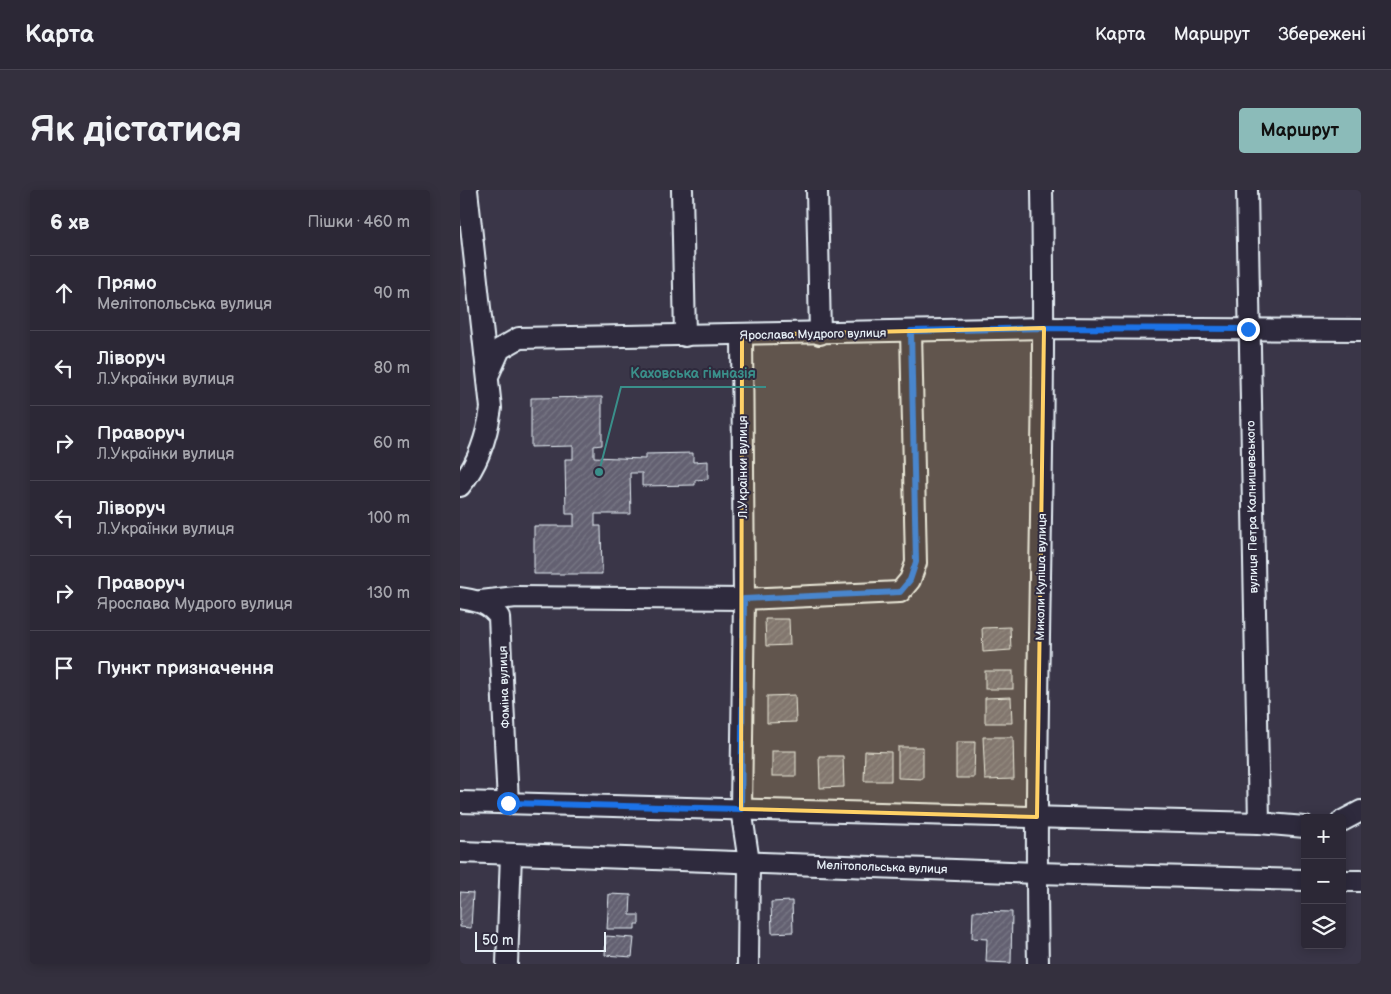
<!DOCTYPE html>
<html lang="uk">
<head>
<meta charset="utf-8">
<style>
	:root { --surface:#2c2836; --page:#34303e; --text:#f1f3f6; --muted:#a6a6ad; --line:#484451; --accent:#8bbbb9 }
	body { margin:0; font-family:"Balsamiq Sans",sans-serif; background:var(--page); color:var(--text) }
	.controls { position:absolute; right:15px; bottom:15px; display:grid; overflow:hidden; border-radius:5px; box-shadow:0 2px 12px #0003 }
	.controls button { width:45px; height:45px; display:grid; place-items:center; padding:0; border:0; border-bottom:1px solid var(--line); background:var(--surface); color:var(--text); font:25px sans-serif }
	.scale { position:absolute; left:15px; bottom:12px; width:131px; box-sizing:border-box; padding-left:5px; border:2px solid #e8f1f8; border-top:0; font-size:14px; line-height:18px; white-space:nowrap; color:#e8f1f8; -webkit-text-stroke:4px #2f2a3d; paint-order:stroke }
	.stop { position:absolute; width:15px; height:15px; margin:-11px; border:4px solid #1a73e8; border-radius:50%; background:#fff }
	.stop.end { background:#1a73e8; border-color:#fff; box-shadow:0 1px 5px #0008 }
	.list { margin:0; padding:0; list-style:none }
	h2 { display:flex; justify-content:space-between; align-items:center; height:65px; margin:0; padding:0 20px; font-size:21px }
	h2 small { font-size:16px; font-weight:400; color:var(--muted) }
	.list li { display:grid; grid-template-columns:32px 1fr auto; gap:15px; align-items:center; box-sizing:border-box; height:75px; padding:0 20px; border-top:1px solid var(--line) }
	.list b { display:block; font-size:19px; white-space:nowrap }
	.list p { margin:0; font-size:16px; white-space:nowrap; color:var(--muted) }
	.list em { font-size:16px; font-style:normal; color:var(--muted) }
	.icon { flex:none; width:28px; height:28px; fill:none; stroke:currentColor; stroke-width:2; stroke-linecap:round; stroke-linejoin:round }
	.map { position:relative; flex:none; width:901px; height:774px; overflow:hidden; border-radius:5px }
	header { display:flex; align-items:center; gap:30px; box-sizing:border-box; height:70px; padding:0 25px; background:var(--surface); border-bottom:1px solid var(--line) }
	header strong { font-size:24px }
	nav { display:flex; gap:28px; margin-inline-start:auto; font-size:18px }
	.intro { display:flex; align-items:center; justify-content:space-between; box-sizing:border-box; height:120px; padding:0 30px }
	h1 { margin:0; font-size:35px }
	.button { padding:12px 22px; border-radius:5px; background:var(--accent); color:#111; font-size:18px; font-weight:700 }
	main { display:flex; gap:30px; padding:0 30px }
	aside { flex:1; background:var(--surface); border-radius:5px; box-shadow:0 2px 12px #0003 }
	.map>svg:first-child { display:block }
</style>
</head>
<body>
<header>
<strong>Карта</strong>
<nav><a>Карта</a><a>Маршрут</a><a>Збережені</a></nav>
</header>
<div class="intro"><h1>Як дістатися</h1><a class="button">Маршрут</a></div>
<main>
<aside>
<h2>6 хв<small>Пішки · 460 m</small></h2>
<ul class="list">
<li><svg class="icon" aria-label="ahead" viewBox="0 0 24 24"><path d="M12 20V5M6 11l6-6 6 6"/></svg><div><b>Прямо</b><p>Мелітопольська вулиця</p></div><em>90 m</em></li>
<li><svg class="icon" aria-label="left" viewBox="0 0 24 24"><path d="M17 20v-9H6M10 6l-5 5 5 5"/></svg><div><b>Ліворуч</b><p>Л.Українки вулиця</p></div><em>80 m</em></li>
<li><svg class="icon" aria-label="right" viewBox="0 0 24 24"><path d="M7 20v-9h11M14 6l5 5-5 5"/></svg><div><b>Праворуч</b><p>Л.Українки вулиця</p></div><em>60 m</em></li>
<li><svg class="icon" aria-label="left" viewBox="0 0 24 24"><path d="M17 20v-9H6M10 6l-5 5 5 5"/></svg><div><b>Ліворуч</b><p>Л.Українки вулиця</p></div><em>100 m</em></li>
<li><svg class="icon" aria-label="right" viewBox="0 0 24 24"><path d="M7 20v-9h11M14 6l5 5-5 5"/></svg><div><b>Праворуч</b><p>Ярослава Мудрого вулиця</p></div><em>130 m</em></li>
<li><svg class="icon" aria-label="arrive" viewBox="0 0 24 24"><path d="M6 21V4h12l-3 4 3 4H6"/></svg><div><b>Пункт призначення</b></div></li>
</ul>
</aside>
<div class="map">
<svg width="901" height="774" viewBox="0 0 901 774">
	<defs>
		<pattern id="building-hatch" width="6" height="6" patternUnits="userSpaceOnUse" patternTransform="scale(1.25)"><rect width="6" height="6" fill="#636171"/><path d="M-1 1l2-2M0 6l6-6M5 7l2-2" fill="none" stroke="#797886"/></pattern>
	</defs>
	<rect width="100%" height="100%" fill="#3a3648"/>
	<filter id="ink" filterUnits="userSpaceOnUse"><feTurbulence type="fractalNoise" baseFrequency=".02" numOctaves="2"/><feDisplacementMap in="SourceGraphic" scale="10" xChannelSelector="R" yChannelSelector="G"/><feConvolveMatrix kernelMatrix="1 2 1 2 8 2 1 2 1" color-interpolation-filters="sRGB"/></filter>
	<g filter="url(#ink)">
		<g fill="url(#building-hatch)" stroke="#e8f1f8">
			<polygon points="142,207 142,255 134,256 134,267 185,269 185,264 233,263 233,272 248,271 248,289 235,290 235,295 182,296 182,283 170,283 171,324 135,324 135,336 141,336 142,384 74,384 74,336 114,336 114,324 106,324 105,269 113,269 113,256 71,257 71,208"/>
			<polygon points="305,429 329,429 330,455 306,456"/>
			<polygon points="550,437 551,460 523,462 522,438"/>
			<rect x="525" y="481" width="28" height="18"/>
			<polygon points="335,505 336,532 307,533 307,506"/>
			<polygon points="551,507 552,533 525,533 525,508"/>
			<polygon points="523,547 553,547 554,589 525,590"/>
			<polygon points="496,552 515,552 514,588 496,588"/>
			<polygon points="438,557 463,557 463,589 438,588"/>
			<rect x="312" y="561" width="24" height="25"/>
			<polygon points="405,561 431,562 431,591 404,591"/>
			<polygon points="359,566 383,566 384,597 360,598"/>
			<polygon points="0,702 13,703 11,738 0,737"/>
			<polygon points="149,704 171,705 170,725 179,725 179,734 175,734 175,739 147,739"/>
			<polygon points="332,711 333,742 312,743 311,712"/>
			<polygon points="513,721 552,722 551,773 526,772 527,749 512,748"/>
			<polygon points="146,746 174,748 172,767 145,765"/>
		</g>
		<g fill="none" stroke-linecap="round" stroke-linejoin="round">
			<defs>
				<g id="minor">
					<polyline points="222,0 225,146"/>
					<polyline points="357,0 360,144"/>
					<polyline points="787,0 799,633"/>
					<polyline points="282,145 284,409 281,619 289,672 288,774"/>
					<polyline points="28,186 40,159 59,148 584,138 901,140"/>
					<path d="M 0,296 C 19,273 27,247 31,218 L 7,0"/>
					<path d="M 0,408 C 17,411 28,412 39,427 L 48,613"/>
					<polyline points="21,411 56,407 284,409 440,402 450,390 456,373 451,141"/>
					<polyline points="0,612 799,633 845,637"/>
					<polyline points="882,631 901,621"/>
					<polyline points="0,662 576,683 845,690"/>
					<polyline points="882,691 901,691"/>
					<polyline points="47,774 51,664"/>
					<path d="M 578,774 C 573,516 587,258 582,0"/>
				</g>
			</defs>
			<use href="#minor" stroke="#e8f1f8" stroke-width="24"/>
			<use href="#minor" stroke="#2f2a3d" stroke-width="20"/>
		</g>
	</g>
	<g fill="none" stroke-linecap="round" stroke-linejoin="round" filter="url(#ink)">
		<polyline stroke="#1a73e8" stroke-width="6" points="48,613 281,619 284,409 440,402 450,390 456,372 451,141 584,138 788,139"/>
	</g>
	<path fill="#ffd166" fill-opacity="0.2" stroke="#ffd166" stroke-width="4" stroke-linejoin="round" d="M 584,138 L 577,627 L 281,619 L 282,145 Z"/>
	<g text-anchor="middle" stroke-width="4" stroke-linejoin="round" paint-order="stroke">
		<g font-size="12" fill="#e8f1f8" stroke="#2f2a3d">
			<text transform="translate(353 144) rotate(-1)" y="4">Ярослава Мудрого вулиця</text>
			<text transform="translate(283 277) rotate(-90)" y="4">Л.Українки вулиця</text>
			<text transform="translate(792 317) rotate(-91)" y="4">вулиця Петра Калнишевського</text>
			<text transform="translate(581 387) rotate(-89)" y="4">Миколи Куліша вулиця</text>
			<text transform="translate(44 497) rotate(-92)" y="4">Фоміна вулиця</text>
			<text transform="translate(422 677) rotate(2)" y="4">Мелітопольська вулиця</text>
		</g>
	</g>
	<path fill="none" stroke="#3a8f8a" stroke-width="2" d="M139 282L161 197H306"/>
	<circle fill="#3a8f8a" stroke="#2f2a3d" stroke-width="2" cx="139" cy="282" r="5"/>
	<g font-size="14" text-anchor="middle" font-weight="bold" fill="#3a8f8a" stroke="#2f2a3d" stroke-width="4" stroke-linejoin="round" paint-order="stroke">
		<text x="233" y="188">Каховська гімназія</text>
	</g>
</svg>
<div class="controls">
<button>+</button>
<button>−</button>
<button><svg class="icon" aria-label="layers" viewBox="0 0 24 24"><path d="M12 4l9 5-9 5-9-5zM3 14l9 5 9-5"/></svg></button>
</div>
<div class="scale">50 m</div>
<div class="stop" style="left:48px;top:613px"></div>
<div class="stop end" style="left:788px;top:139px"></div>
</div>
</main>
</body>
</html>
